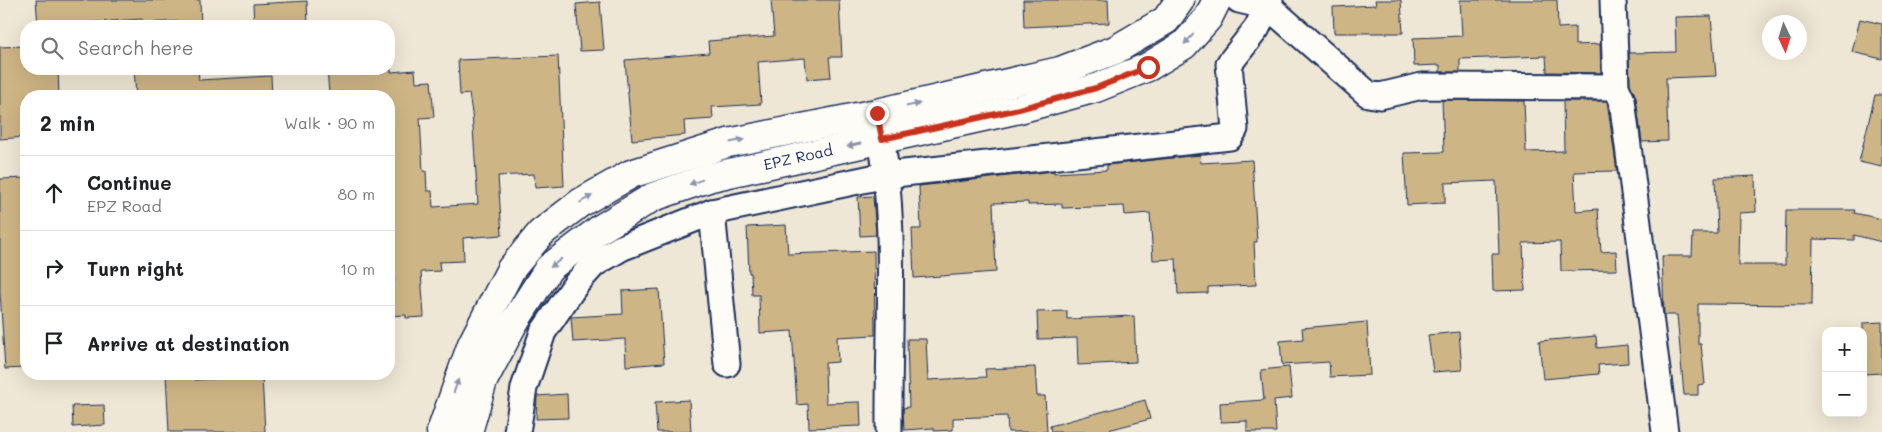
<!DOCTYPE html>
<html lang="en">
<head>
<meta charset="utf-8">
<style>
	:root { --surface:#fff; --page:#f6f6f6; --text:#202124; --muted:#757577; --line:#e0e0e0 }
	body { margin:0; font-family:Mali,sans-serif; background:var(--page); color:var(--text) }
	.controls { position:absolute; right:15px; bottom:15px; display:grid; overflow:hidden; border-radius:10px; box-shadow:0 5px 20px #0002 }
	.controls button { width:45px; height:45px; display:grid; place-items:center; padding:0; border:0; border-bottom:1px solid var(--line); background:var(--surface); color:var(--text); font:25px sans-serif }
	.compass { position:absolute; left:1762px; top:15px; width:45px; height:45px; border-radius:50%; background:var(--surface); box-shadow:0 5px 20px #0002; rotate:176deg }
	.stop { position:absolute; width:15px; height:15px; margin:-11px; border:4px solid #c8321e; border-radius:50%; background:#fff }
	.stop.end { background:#c8321e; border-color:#fff; box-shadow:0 1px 5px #0008 }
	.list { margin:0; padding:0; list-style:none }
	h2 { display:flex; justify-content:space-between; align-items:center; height:65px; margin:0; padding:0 20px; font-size:21px }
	h2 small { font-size:16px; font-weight:400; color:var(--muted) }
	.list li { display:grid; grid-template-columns:32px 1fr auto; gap:15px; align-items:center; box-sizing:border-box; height:75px; padding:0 20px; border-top:1px solid var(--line) }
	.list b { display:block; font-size:19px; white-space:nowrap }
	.list p { margin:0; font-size:16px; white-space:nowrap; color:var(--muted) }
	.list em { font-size:16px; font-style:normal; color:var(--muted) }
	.icon { flex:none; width:28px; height:28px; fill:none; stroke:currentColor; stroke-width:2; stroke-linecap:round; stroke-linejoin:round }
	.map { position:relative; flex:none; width:1882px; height:432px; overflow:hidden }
	.search { position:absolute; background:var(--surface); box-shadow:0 5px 20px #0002; left:20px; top:20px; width:375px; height:55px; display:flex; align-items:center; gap:12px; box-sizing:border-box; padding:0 18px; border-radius:20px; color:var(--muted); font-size:19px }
	.panel { position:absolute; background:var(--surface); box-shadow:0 5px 20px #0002; left:20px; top:90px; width:375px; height:290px; border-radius:20px }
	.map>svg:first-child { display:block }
</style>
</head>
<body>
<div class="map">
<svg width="1882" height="432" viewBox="0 0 1882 432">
	<rect width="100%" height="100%" fill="#efe7d5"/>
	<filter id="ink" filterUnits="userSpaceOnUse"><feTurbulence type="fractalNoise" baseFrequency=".02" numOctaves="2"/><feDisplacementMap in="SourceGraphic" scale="10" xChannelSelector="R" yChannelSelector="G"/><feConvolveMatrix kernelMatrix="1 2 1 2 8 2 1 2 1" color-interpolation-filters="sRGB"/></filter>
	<g filter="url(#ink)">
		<g fill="#ceb585" stroke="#1b2f5e">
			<polygon points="36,0 200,0 201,26 183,26 183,21 143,23 142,19 38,26"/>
			<polygon points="771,0 839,0 842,57 829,57 831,77 807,79 805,58 758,62 761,104 712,107 713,119 684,121 685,135 632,140 625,60 709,53 708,41 774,36"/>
			<polygon points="1023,0 1108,0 1109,23 1024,27"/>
			<polygon points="1375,0 1401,0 1403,33 1334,33 1333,7 1376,5"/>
			<polygon points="1460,0 1557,0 1558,28 1575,27 1575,45 1600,44 1601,73 1547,72 1546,56 1460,59 1460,72 1440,72 1440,65 1414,66 1413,38 1462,36"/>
			<polygon points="307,1 308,25 254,26 253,4"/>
			<polygon points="600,2 604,50 580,51 576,4"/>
			<polygon points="1711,16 1716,76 1666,78 1668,141 1642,142 1636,98 1630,84 1629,53 1676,52 1675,17"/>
			<polygon points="1860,19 1882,24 1882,59 1852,52"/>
			<polygon points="26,46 26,69 58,69 59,96 26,96 26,137 0,139 0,47"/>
			<polygon points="558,56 564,186 535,188 534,174 498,176 502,235 463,238 464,261 439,262 440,271 421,272 424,317 406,318 406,315 389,316 389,283 394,283 392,227 389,227 389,96 377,96 377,90 329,93 327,70 391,69 391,72 415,70 416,82 431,81 434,117 420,118 423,171 426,171 427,191 432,191 433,207 478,204 472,113 469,94 460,95 458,60"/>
			<polygon points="134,69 198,69 199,80 271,76 272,96 136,96"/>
			<polygon points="1875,95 1882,95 1882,167 1859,162"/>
			<polygon points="1442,100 1524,101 1526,152 1564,151 1563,101 1607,101 1617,171 1574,172 1576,211 1598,209 1601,252 1616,251 1617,270 1561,271 1560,242 1523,243 1525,290 1493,291 1492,254 1499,254 1496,181 1445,183 1445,203 1407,205 1404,153 1444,152"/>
			<polygon points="1200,155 1201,163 1252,160 1257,242 1254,242 1256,285 1208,287 1208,293 1178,294 1176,259 1153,260 1150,213 1125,215 1124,206 1062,208 1062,204 1028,205 1028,202 993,203 996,272 914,278 912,229 921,229 919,186 1054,171 1054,173 1107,170 1107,165"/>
			<polygon points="1755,176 1756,212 1739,213 1738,265 1785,265 1786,210 1855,210 1854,213 1882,219 1882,242 1854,235 1854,240 1813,239 1812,305 1698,304 1698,344 1701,344 1705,384 1698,385 1698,395 1684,395 1677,315 1664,315 1662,256 1692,256 1693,233 1717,233 1715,178"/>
			<polygon points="26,178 26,368 5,369 0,292 0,179"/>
			<polygon points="873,196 876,235 860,236 858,197"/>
			<polygon points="786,225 788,254 874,251 875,335 837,337 838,362 825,363 826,403 860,402 861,426 809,428 808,404 797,405 792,331 760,333 759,295 752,295 751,273 749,273 747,227"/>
			<polygon points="659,289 664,363 626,366 625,339 573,342 571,317 623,314 622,291"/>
			<polygon points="1067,311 1067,319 1134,316 1136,362 1078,365 1077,338 1038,339 1037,312"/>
			<polygon points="1367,322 1370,375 1330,377 1329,362 1282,365 1280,341 1303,339 1302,328"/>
			<polygon points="1882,322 1882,373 1863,374 1863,323"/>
			<polygon points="1459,332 1462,370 1433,372 1428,335"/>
			<polygon points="1596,336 1597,348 1627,345 1628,363 1598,365 1599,374 1543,379 1539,341"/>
			<polygon points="907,339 926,339 928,380 986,377 985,369 1035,367 1037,396 1045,396 1047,432 1008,432 1007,416 953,418 953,430 934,431 934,428 904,430 903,408 909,407"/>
			<polygon points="1289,367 1292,398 1274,400 1276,432 1247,432 1247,421 1221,422 1220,403 1264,400 1261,370"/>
			<polygon points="166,374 195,374 195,380 262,376 265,432 169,432"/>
			<polygon points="567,394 568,418 536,419 537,396"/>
			<polygon points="689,400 691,432 657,432 655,402"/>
			<polygon points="1145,400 1150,419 1101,432 1051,432 1050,426"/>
			<polygon points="104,405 105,425 73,427 72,406"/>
		</g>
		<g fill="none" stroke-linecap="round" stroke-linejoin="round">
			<defs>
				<g id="street">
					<polyline points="1239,0 1269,7 1368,94 1380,96 1422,86 1616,87"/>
					<polyline points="1613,0 1616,87 1622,100 1665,432"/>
					<path d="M 878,120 C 898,223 888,328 889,432"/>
					<polyline points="712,212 727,364"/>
					<polyline points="517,432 524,388 543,332 576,284 594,264 621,248 712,212 886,175 1230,137 1235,129 1229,64 1257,28 1270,0"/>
				</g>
				<g id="secondary">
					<polyline points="441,432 472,344 511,269 541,233 580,203 631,174 728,143 877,113 1060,71 1115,50 1166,20 1180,0"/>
					<path id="s1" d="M 468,432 L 483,381 L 513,324 L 549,268 L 600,229 L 653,197 L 711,177 L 1019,109 L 1096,88 L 1148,67 L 1184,45 L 1208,18 L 1217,0"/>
				</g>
			</defs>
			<use href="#street" stroke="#1b2f5e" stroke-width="29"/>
			<use href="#secondary" stroke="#1b2f5e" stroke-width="31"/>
			<use href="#street" stroke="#fdfcf7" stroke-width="25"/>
			<use href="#secondary" stroke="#fdfcf7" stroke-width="28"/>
		</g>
		<defs><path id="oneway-solid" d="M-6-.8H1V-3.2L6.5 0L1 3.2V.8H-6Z" transform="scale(1.25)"/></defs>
		<g fill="#8c96aa">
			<use href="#oneway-solid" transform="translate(1189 39) rotate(133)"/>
			<use href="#oneway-solid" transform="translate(913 105) rotate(-12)"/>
			<use href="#oneway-solid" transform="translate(737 141) rotate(-12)"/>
			<use href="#oneway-solid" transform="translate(854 145) rotate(167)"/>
			<use href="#oneway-solid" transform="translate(696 182) rotate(160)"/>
			<use href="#oneway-solid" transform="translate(586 199) rotate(-30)"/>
			<use href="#oneway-solid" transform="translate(556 263) rotate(142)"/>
			<use href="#oneway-solid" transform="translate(456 386) rotate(-71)"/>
		</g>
	</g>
	<g fill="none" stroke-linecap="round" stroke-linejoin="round" filter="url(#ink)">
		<polyline stroke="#c8321e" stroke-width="6" points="877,113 882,139 1019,109 1096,88 1148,67"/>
	</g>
	<g text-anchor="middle" stroke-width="4" stroke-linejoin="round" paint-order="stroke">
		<g font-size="15" fill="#1b2f5e" stroke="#fdfcf7">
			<text dy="5" stroke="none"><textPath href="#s1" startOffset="461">EPZ Road</textPath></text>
		</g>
	</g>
</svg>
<div class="controls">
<button>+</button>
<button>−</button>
</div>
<svg class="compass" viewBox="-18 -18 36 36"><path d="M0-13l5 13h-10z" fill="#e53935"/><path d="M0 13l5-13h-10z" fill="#757577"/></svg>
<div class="stop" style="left:1148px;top:67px"></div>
<div class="stop end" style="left:877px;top:113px"></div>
<div class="search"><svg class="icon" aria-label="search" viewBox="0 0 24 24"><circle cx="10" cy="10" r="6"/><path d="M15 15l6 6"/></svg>Search here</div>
<section class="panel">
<h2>2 min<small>Walk · 90 m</small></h2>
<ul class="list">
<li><svg class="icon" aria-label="ahead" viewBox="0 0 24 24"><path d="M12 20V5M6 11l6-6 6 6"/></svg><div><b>Continue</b><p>EPZ Road</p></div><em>80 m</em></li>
<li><svg class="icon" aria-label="right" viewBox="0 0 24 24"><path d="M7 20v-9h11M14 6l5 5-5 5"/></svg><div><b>Turn right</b></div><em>10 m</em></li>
<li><svg class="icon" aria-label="arrive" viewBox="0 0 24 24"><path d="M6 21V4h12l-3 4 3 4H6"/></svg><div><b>Arrive at destination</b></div></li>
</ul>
</section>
</div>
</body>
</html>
